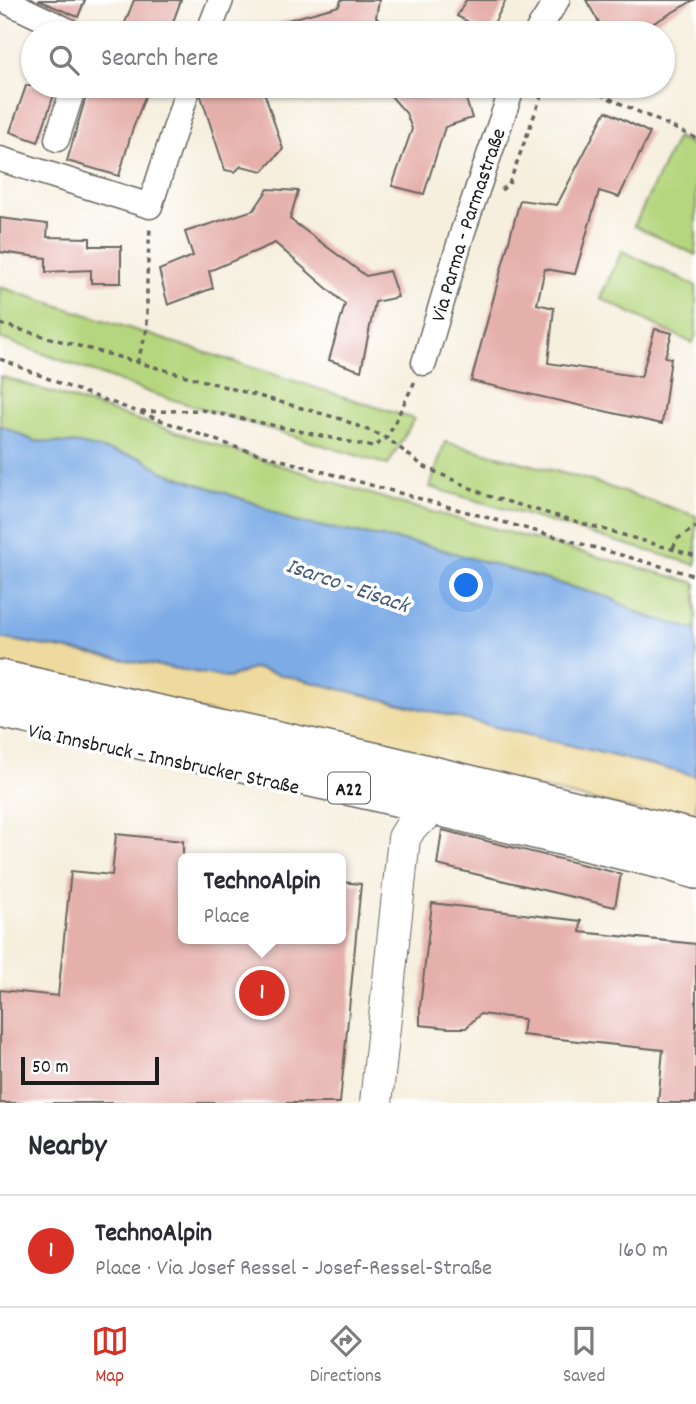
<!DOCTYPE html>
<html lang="en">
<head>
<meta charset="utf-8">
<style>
	:root { --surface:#fff; --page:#f2f2f3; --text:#2b2b33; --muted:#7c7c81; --line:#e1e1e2; --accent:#d93025 }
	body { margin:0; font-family:Dekko,sans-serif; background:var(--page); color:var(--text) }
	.scale { position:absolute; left:21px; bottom:18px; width:138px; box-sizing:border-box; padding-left:7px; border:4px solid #1c1c1c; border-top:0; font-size:19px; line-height:24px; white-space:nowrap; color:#1c1c1c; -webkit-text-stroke:5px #fff; paint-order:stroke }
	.you { position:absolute; left:467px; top:586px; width:24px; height:24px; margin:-18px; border:5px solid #fff; border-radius:50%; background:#1a73e8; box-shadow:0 0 0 10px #1a73e833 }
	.badge { display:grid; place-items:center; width:46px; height:46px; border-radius:50%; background:var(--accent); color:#fff; font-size:23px; font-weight:700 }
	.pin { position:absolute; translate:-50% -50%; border:4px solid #fff; box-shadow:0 2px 7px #0006 }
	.popup { position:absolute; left:178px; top:853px; width:168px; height:91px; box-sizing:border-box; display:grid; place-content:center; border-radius:10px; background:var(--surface); filter:drop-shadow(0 2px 5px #0005); font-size:23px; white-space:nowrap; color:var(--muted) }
	.popup b { font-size:26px; color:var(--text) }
	.popup::after { content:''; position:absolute; left:50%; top:100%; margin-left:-14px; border:14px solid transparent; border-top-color:var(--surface) }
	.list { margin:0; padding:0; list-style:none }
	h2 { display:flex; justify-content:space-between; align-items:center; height:91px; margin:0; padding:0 28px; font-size:30px }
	h2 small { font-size:23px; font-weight:400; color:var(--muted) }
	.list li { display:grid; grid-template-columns:46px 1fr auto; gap:21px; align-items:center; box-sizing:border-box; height:112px; padding:0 28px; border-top:2px solid var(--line) }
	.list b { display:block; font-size:26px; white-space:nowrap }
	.list p { margin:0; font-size:23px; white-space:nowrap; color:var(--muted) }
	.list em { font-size:23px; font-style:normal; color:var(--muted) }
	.icon { flex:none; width:38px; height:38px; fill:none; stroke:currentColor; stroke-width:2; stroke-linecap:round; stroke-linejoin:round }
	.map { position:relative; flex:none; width:696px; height:1103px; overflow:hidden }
	.search { position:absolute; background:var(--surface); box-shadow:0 2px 5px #0004; left:21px; right:21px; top:21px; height:77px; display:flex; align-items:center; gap:18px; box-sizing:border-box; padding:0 24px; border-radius:38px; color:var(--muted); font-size:26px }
	.sheet { height:203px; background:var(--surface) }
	nav { display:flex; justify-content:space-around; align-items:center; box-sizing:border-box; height:98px; border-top:2px solid var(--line); background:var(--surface); font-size:19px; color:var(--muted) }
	nav a { display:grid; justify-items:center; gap:4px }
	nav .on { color:var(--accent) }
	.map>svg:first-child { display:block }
</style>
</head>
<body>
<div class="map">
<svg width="696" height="1103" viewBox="0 0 696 1103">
	<rect width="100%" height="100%" fill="#fff"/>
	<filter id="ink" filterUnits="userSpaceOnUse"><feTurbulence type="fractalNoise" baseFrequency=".0143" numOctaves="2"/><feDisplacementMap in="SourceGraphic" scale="14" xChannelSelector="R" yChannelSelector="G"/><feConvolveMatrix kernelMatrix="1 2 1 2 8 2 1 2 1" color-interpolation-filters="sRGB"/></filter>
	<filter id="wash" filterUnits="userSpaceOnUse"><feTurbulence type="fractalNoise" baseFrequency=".00686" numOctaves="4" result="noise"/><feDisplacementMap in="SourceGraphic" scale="28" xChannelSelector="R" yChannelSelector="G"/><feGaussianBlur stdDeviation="1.57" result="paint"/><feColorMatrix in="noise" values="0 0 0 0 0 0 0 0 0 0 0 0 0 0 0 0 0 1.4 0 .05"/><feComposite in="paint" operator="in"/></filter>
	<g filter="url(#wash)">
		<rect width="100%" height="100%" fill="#f6efde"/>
		<g fill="#b5d67e" stroke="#68794d" stroke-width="2">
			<polygon points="677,137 696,147 696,255 634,226"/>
			<polygon points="622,251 696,286 696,335 692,343 600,298"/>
			<polygon points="0,287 414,419 388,465 151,393 0,338"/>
			<polygon points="0,376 399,503 696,583 696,630 643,615 610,598 426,545 294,522 254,503 164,472 142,458 79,444 34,441 0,425"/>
			<polygon points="445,442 585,479 696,516 696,565 430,487"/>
		</g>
		<polygon fill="#eeda9e" stroke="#857b5d" stroke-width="2" points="0,638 229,678 254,668 696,776 696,824 0,664"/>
		<polygon fill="#7cabe6" stroke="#4c6481" stroke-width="2" points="0,425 34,441 79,444 142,458 164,472 254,503 294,522 426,545 610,598 643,615 696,630 696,776 254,668 229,678 0,638"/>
		<g id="blocks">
			<g fill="#e5afaa">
				<polygon points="38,0 85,0 78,17"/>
				<polygon points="134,0 181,0 169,33 121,33"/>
				<polygon points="341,0 379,0 376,17 389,33 256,33 255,29 339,6"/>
				<polygon points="466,0 506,0 489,33 457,16"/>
				<polygon points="586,0 694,0 636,33 605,33"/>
				<polygon points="26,86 57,86 38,142 10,132"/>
				<polygon points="89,86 149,86 132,131 119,176 67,161"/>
				<polygon points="203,86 262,86 283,149 263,171 241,166 235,172 225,170 201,96"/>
				<polygon points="382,86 429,86 440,94 462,87 472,118 445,127 424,194 392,186 412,129 406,113"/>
				<polygon points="606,111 650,133 619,197 599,191 575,274 545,269 537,304 554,308 548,363 641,377 655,329 672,333 665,357 671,358 662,424 471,381 520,200 557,205"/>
				<polygon points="268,189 298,191 290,219 366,276 389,271 398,297 375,302 361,371 329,360 345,304 275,243 209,271 213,288 168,305 159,270 193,256 185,232 254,210"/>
				<polygon points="0,218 48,224 47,237 90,238 90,246 121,246 121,283 91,283 91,270 46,272 46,258 0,252"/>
				<polygon points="442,830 621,874 615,907 437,865"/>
				<polygon points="116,834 183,841 183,939 341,939 341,882 361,884 340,1103 0,1103 0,990 58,996 71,871 112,875"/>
				<polygon points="432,903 581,921 580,932 696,944 696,1103 658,1103 663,1050 522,1035 524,1019 480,1014 466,1028 449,1028 420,1025 420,1007"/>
			</g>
		</g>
	</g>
	<g filter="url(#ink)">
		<use href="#blocks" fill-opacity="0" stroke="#686660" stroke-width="2"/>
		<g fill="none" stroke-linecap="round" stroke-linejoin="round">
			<defs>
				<g id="minor">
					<polyline points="4,0 73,33"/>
					<polyline points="208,33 221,0"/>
					<polyline points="536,33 557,0"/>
					<polyline points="57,139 74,86"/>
					<polyline points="0,159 150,206 189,86"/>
					<path id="s1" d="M 424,363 L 463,231 L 513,86"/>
				</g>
				<polyline id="major" points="376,1103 404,838 412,825 426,815"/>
				<g id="highway">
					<polyline points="0,678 387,763 696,838"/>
					<polyline points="0,710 374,793 670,863 696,871"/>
				</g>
			</defs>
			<use href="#minor" stroke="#686660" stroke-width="27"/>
			<use href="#major" stroke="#686660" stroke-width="34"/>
			<use href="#highway" stroke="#686660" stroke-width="38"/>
			<g stroke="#686660" stroke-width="3.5" stroke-dasharray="5 5" stroke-linecap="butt">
				<polyline points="582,86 696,138"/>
				<polyline points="501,190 509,184 545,86"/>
				<polyline points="0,324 341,419 387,438 423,466 488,496 696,556"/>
				<polyline points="0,359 69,387 235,447 696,576"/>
				<polyline points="137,363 147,330 147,277 150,227"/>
				<polyline points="141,412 202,410 373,447 387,438 416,379"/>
				<polyline points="673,548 677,539 696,527"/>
			</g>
			<use href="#minor" stroke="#fff" stroke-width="24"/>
			<use href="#major" stroke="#fff" stroke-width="32"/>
			<use href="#highway" stroke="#fff" stroke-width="35"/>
		</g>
	</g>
	<g text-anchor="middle" stroke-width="7" stroke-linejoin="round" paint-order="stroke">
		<rect fill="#fff" stroke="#606060" stroke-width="2" x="328" y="772.5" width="42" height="31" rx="5"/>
		<g font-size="19" font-weight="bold" fill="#1c1c1c">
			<text x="349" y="795">A22</text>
		</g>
		<g font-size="21" fill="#1c1c1c" stroke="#fff">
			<text dy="7" stroke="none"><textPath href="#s1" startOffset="145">Via Parma - Parmastraße</textPath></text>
			<text transform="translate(164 758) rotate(12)" y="7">Via Innsbruck - Innsbrucker Straße</text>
		</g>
		<g font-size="23" font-style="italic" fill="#475c77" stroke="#fff">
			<text transform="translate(348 584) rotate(19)" y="8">Isarco - Eisack</text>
		</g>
	</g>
</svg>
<div class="scale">50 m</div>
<div class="you"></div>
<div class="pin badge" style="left:262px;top:993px">1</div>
<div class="popup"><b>TechnoAlpin</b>Place</div>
<div class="search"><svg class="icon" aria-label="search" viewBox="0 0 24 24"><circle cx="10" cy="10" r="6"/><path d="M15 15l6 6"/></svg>Search here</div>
</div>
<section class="sheet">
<h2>Nearby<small></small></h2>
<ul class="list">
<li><span class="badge">1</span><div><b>TechnoAlpin</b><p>Place · Via Josef Ressel - Josef-Ressel-Straße</p></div><em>160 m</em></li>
</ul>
</section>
<nav>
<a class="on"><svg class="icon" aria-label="map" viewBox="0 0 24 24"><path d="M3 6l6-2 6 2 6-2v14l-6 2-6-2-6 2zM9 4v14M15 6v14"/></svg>Map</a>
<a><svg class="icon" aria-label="directions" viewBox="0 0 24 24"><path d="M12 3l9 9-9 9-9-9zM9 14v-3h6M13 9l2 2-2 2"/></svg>Directions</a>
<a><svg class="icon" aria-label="saved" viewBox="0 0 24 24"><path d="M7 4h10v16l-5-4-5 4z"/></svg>Saved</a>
</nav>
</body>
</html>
